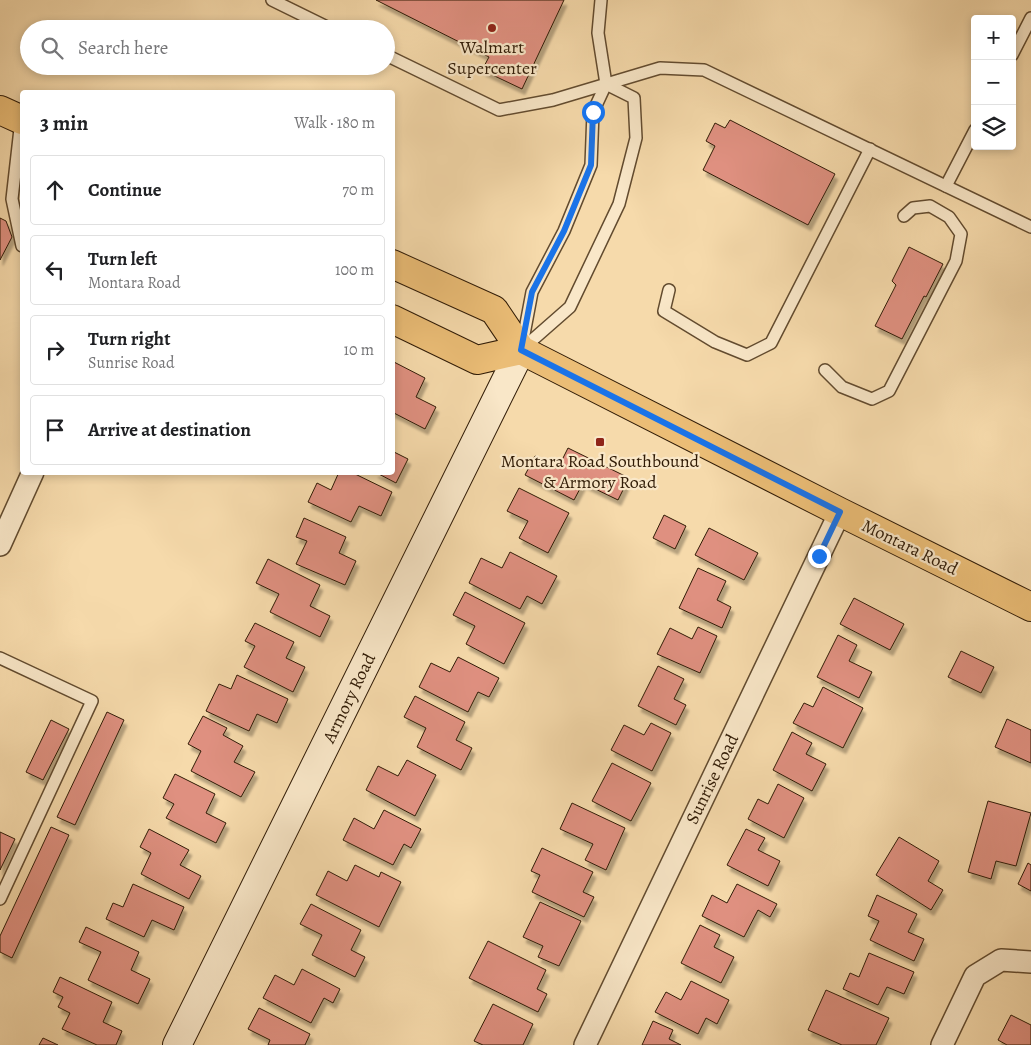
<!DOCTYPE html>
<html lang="en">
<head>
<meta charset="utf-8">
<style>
	:root { --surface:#fff; --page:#f6f6f6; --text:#202124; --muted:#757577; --line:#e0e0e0 }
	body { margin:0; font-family:Alegreya,serif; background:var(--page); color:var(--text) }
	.controls { position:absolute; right:15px; top:15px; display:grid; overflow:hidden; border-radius:5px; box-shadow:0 2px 8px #0003 }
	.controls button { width:45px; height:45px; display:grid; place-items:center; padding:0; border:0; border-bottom:1px solid var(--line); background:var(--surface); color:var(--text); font:25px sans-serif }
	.stop { position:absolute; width:15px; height:15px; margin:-11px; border:4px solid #1a73e8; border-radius:50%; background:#fff }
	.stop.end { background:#1a73e8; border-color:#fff; box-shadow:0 1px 5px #0008 }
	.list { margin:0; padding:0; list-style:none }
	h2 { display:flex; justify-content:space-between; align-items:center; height:65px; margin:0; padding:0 20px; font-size:21px }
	h2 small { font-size:16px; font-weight:400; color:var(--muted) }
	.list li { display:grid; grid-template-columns:32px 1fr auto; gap:15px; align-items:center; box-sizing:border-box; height:70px; margin:0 10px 10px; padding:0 10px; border:1px solid var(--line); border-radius:5px }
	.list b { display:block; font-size:19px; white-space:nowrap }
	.list p { margin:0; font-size:16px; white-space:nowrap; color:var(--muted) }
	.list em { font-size:16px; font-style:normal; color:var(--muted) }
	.icon { flex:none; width:28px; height:28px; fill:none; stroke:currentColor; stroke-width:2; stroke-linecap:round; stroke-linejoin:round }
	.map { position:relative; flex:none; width:1031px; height:1045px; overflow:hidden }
	.search { position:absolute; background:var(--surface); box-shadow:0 2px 8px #0003; left:20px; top:20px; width:375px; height:55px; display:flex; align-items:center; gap:12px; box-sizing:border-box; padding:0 18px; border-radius:28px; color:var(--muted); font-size:19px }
	.panel { position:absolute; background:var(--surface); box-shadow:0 2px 8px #0003; left:20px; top:90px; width:375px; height:385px; border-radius:5px }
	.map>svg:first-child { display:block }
</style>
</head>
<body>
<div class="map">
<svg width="1031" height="1045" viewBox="0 0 1031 1045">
	<defs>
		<filter id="shadow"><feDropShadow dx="3" dy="5.5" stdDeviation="1" flood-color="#0004"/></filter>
	</defs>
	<rect width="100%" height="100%" fill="#f6daab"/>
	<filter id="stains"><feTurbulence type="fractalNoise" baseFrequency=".004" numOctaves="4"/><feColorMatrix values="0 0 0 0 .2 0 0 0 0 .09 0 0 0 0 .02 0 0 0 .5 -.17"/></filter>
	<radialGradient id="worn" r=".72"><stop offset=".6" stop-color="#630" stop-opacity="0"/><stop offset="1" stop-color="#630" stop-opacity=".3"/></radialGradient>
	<g fill="#df9080" stroke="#301b06" filter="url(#shadow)">
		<polygon points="376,0 564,0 522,89 482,70 489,57"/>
		<polygon points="730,120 835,174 808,225 703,170 715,146 706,141 715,123 725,128"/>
		<polygon points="0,218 6,221 12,237 0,260"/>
		<polygon points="909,247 943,264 926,297 924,296 902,339 875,326 896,285 892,281"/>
		<polygon points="392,361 425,378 416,397 436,407 425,429 392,412"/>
		<polygon points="568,448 629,478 618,500 583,483 574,500 525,475 535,456 558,468"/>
		<polygon points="392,451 408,459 396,483 375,472 392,472"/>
		<polygon points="339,472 351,472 392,492 381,516 359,506 351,522 308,502 317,483 331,490"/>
		<polygon points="519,488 569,513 548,553 519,538 528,521 507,511"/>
		<polygon points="664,515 686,526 675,549 653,538"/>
		<polygon points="304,518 346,537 339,553 356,561 345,585 296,564 307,541 296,537"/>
		<polygon points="709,528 758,553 744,580 695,555"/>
		<polygon points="510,552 557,576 542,604 527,596 520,609 469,583 481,558 502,568"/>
		<polygon points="268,559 320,585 310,606 330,616 320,637 270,612 279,594 256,583"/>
		<polygon points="698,568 726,581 717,600 731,607 722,628 679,608"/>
		<polygon points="465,592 525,623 504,664 466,644 475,626 453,615"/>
		<polygon points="854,598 904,624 890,650 840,624"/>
		<polygon points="255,623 294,642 286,658 305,667 293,692 244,667 255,646 245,641"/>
		<polygon points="698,627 717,636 700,673 657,654 670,628 692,639"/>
		<polygon points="838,635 857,645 849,661 872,672 859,698 817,677"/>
		<polygon points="961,651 994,667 981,693 948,677"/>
		<polygon points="458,657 499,678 489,697 478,692 468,712 419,687 431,663 450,672"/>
		<polygon points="658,666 684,679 674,699 686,705 676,725 638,706"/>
		<polygon points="237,675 288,699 277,723 257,714 249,731 206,711 219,684 231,689"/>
		<polygon points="823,687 863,708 843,748 793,723 804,703 813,707"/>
		<polygon points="415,696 465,722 456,740 472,748 461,770 417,747 426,728 404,717"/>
		<polygon points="107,712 124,720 75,825 57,817"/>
		<polygon points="203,716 227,728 223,735 243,746 234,762 255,772 241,797 191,771 201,751 188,744"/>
		<polygon points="1007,719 1031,730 1031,763 995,747"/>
		<polygon points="51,720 69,729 43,780 26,772"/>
		<polygon points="651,723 671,733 652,771 611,750 624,725 644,735"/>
		<polygon points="792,732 812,743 806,754 826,764 812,791 773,770"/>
		<polygon points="407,760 436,775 415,816 366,790 378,766 398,776"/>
		<polygon points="612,763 651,783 631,821 592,801"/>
		<polygon points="175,774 215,794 206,813 226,823 216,843 166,818 174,804 163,798"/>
		<polygon points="778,784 804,798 784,838 748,819 758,799 768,804"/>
		<polygon points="988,801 1031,813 1016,866 996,861 991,879 968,872"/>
		<polygon points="572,803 625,828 606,870 585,860 593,844 560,829"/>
		<polygon points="384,810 421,829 411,848 404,844 393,865 343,840 354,818 374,829"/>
		<polygon points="51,827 69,835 12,958 0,952 0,936"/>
		<polygon points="149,829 189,850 180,865 201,876 189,899 141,874 151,853 140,847"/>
		<polygon points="746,829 765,838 758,850 780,861 768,886 727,865"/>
		<polygon points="0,832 15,839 0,870"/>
		<polygon points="899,837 939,861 928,881 943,890 931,910 876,875"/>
		<polygon points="542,848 593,872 583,892 594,897 584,917 532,892 540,875 531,871"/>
		<polygon points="1028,863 1031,865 1031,891 1018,884"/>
		<polygon points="355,865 379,877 381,872 401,882 379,927 316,895 328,871 347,881"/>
		<polygon points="133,884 184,907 174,930 152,920 144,937 106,919 113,903 123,907"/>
		<polygon points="737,884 777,904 770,917 758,910 744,937 702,916 712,895 727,903"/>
		<polygon points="877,895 917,914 908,932 924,939 914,961 870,940 879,921 868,916"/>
		<polygon points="540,902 581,921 559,966 538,957 543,946 523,937"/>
		<polygon points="311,904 361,930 351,950 365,957 355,977 312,955 322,935 300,924"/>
		<polygon points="700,925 720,935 714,947 734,957 721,983 681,963"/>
		<polygon points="86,927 139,952 131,970 150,979 138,1004 88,980 101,952 79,942"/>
		<polygon points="488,941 546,970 537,989 547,994 538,1012 469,978"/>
		<polygon points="869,953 914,972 904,994 887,987 878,1005 843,989 850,973 859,977"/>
		<polygon points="302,969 340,989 333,1003 324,998 311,1023 263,998 275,975 294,985"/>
		<polygon points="60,977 112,1002 103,1022 122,1031 116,1045 97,1045 62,1029 70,1013 58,1007 63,997 53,992"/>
		<polygon points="691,981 729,1000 717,1024 706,1018 698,1034 655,1012 666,992 681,1000"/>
		<polygon points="826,990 889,1018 876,1045 842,1045 808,1030"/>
		<polygon points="493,1004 533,1024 523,1045 483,1045 474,1041"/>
		<polygon points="259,1008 310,1034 305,1045 268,1045 270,1040 248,1029"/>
		<polygon points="1011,1015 1031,1025 1031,1045 1007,1045 998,1040"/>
		<polygon points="653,1021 673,1030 669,1039 681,1045 642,1045"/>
		<polygon points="43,1038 58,1045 39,1045"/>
	</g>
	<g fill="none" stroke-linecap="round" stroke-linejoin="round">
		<defs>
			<g id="lane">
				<polyline points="272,0 331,29"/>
				<polyline points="386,55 499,110 553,100 660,68 704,70 1031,227"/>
				<polyline points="1012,55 1031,18"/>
				<polyline points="21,120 12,199 22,246"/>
				<polyline points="946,186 975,130"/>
				<polyline points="669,290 664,311 715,342 747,355 771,343 870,149"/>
				<polyline points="522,345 532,292 564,231 591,165 593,112 606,84 598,33 601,0"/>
				<polyline points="521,350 570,307 619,204 636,138 634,98 606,84"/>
				<polyline points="825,370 842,387 872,399 889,391 956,261 961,234 949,217 930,206 913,208 904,216"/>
				<polyline points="0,658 92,701 0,899"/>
			</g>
			<g id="street">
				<polyline points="0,545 33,472"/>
				<polyline points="585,1045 840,512"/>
				<polyline points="942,1045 975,976 1001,960 1031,962"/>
			</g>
			<polyline id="secondary" points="177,1045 521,350"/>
			<g id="primary">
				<polyline points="0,110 22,120"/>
				<polyline points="392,264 494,310 521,350 840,512 1031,607"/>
				<polyline points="392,319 477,360 521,350"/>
			</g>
		</defs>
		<use href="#lane" stroke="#624b2f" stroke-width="14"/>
		<use href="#street" stroke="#624b2f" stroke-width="24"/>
		<use href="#secondary" stroke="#301b06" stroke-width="30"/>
		<use href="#primary" stroke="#301b06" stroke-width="30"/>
		<use href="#lane" stroke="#f9e7c8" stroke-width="11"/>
		<use href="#street" stroke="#f9e7c8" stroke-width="21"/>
		<use href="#secondary" stroke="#f9e7c8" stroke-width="28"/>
		<use href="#primary" stroke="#ebbd76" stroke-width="28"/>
	</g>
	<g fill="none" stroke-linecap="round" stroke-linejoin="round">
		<polyline stroke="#1a73e8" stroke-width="6" points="593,112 591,165 564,231 532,292 521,350 840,512 819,556"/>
	</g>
	<g fill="#8f2418" stroke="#f9e7c8" stroke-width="2">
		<circle cx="492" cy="28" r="5"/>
		<rect x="595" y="437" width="10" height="10" rx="2.5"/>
	</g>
	<g text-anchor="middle" stroke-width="4.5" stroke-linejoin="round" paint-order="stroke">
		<g font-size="18" fill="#301b06" stroke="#f9e7c8">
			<text x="492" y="53">Walmart<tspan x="492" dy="21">Supercenter</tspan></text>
			<text x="600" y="467">Montara Road Southbound<tspan x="600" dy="21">&amp; Armory Road</tspan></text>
		</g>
		<g font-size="18" fill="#301b06" stroke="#f9e7c8">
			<text transform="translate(910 547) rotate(26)" y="6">Montara Road</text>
			<text transform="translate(349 698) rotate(-64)" y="6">Armory Road</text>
			<text transform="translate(712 779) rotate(-64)" y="6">Sunrise Road</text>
		</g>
	</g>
	<rect width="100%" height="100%" filter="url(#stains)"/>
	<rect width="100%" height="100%" fill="url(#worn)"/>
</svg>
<div class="controls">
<button>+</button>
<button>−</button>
<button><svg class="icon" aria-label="layers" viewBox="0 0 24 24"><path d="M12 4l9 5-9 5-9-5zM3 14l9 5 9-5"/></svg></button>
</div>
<div class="stop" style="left:593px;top:112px"></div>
<div class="stop end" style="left:819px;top:556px"></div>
<div class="search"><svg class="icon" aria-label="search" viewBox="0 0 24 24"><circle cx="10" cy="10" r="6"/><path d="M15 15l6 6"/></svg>Search here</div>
<section class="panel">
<h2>3 min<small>Walk · 180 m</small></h2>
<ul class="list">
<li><svg class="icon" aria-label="ahead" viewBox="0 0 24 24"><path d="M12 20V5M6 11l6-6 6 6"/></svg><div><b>Continue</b></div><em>70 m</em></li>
<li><svg class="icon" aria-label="left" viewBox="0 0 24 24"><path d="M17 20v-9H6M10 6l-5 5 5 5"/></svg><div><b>Turn left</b><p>Montara Road</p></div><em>100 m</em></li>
<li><svg class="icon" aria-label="right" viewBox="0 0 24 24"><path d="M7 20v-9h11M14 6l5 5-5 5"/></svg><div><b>Turn right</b><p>Sunrise Road</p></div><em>10 m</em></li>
<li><svg class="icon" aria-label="arrive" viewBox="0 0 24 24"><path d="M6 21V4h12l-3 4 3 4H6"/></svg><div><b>Arrive at destination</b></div></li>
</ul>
</section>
</div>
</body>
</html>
